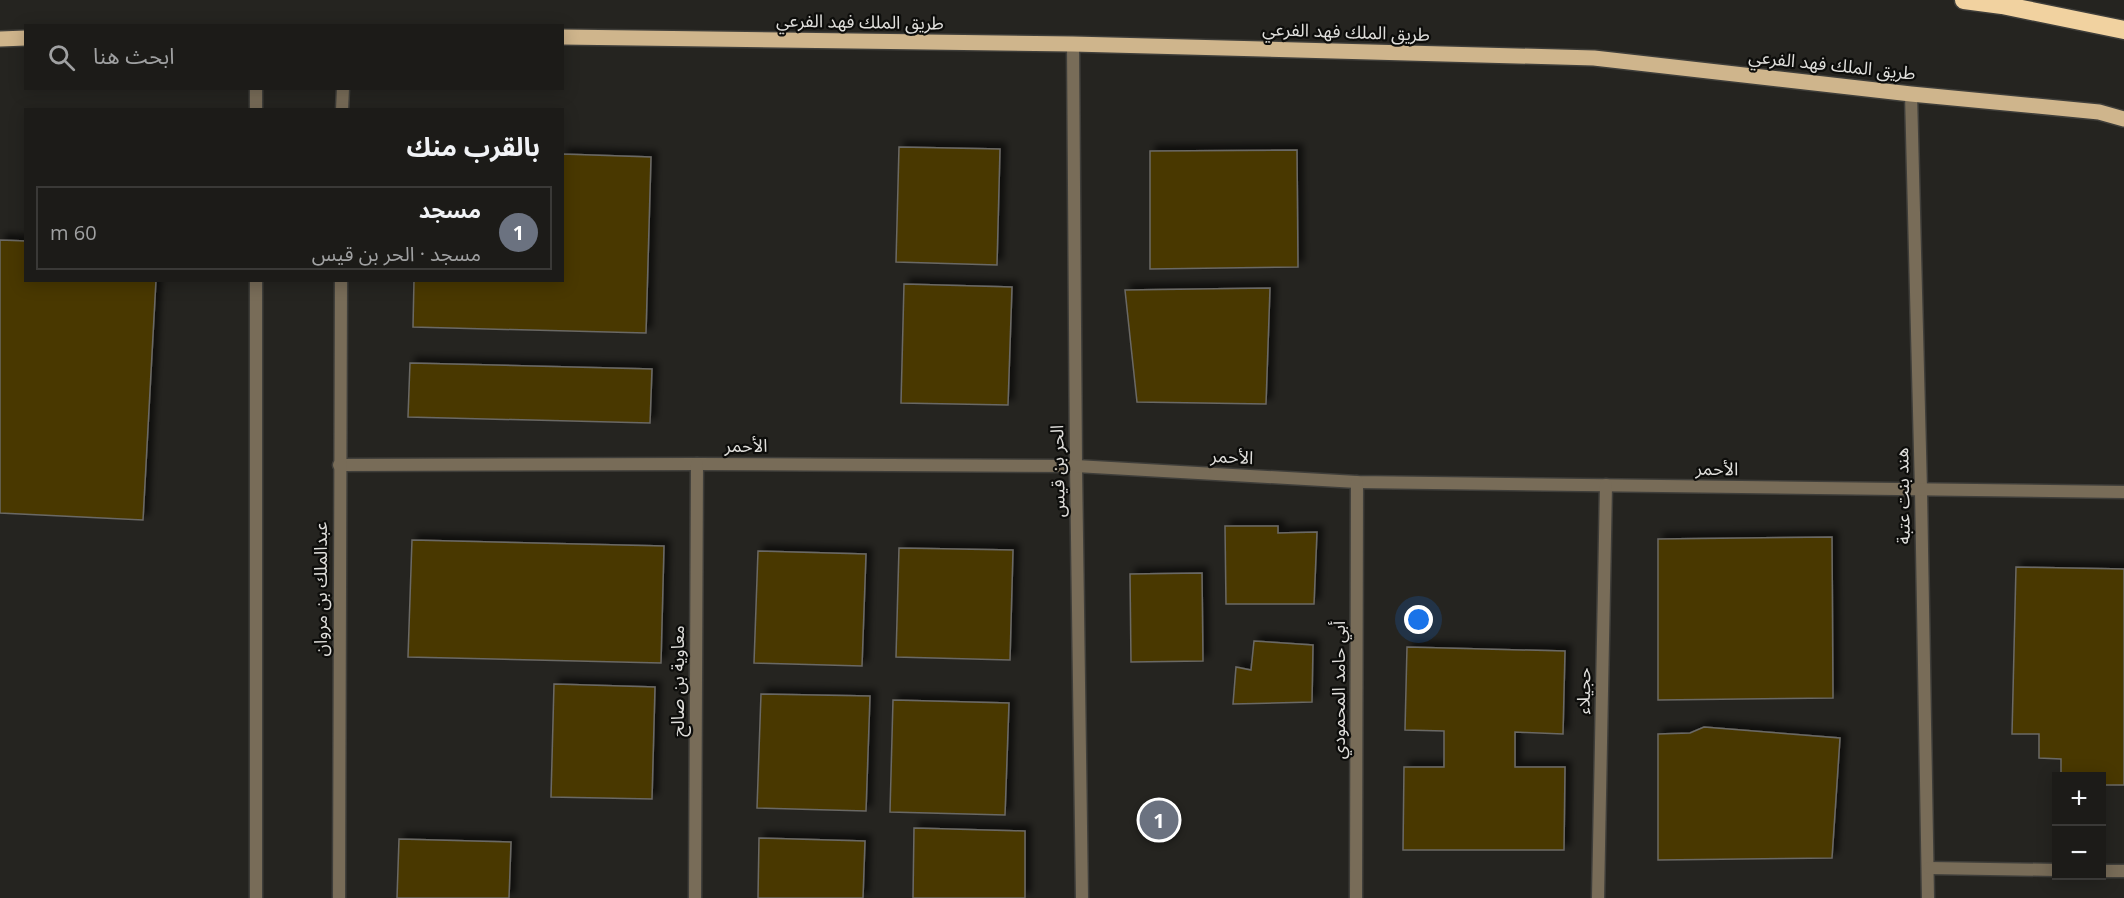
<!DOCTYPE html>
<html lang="ar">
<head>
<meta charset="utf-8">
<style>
	:root { --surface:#1c1b18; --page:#292825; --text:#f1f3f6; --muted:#a0a1a2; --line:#3a3937; --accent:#0f766e }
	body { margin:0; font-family:"Open Sans","Noto Sans Arabic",sans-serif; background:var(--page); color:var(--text); direction:rtl }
	.controls { position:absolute; right:18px; bottom:18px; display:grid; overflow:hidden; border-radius:0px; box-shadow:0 3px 15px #0003 }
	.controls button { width:54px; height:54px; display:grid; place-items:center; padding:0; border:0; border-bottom:2px solid var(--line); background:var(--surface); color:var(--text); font:30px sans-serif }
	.you { position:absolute; left:1419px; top:620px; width:21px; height:21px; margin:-15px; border:4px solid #fff; border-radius:50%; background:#1a73e8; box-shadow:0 0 0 9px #1a73e833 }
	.badge { display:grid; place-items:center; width:39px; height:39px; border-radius:50%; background:var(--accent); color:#fff; font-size:20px; font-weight:700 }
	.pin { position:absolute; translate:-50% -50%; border:3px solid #fff; box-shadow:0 2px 6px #0006 }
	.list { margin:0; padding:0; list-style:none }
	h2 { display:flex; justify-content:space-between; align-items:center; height:78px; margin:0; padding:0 24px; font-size:26px }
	h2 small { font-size:20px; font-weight:400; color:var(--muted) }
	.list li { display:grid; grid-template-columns:39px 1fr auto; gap:18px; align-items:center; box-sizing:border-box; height:84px; margin:0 12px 12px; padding:0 12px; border:2px solid var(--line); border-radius:0px }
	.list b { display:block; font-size:22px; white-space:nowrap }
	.list p { margin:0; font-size:20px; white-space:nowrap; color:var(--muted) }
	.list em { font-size:20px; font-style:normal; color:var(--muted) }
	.icon { flex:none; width:33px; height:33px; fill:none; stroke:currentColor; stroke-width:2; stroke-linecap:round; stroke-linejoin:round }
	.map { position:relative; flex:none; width:2124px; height:898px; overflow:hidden; direction:ltr }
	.search { position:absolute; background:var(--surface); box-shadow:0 3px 15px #0003; left:24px; top:24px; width:540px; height:66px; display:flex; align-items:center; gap:15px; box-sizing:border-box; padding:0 21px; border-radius:0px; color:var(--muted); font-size:22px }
	.panel { position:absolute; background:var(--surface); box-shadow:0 3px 15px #0003; left:24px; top:108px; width:540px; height:174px; border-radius:0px; direction:rtl }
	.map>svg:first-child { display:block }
</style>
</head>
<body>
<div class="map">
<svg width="2124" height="898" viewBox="0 0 2124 898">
	<defs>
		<filter id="shadow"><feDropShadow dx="5.5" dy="-5.5" stdDeviation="3" flood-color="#0009"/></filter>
	</defs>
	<rect width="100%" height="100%" fill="#252420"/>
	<g fill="#493800" stroke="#6b6965" stroke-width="1.5" filter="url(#shadow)">
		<polygon points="899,147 1000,149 997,265 896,262"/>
		<polygon points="1297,150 1298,267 1150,269 1150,151"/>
		<polygon points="562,154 651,157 646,333 413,327 414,280 562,280"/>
		<polygon points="0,240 26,241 26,280 156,280 143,520 0,513"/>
		<polygon points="904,284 1012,287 1008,405 901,403"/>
		<polygon points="1270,288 1266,404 1137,402 1125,290"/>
		<polygon points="410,363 652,369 650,423 408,417"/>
		<polygon points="1225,526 1278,526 1278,533 1317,532 1314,604 1226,604"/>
		<polygon points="1832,537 1833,698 1658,700 1658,539"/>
		<polygon points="412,540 664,546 661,663 408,657"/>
		<polygon points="899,548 1013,550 1010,660 896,657"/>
		<polygon points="758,551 866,554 862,666 754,663"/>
		<polygon points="2016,567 2124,569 2124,785 2102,785 2102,776 2061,776 2061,759 2039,758 2039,734 2012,734"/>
		<polygon points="1202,573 1203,661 1131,662 1130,574"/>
		<polygon points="1254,641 1313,645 1312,702 1233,704 1236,667 1251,670"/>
		<polygon points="1407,647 1565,651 1563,734 1515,732 1515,767 1565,767 1564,850 1403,850 1404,767 1444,767 1444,731 1405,730"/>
		<polygon points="554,684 655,687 652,799 551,797"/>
		<polygon points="761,694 870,696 866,811 757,808"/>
		<polygon points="893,700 1009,703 1005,815 890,812"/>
		<polygon points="1704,727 1840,738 1832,858 1658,860 1658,734 1690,733"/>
		<polygon points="914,828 1025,831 1025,898 913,898"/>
		<polygon points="759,838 865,841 863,898 758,898"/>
		<polygon points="399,839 511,842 509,898 397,898"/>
	</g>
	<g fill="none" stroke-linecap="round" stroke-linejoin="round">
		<defs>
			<g id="minor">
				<polyline points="1073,44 1076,466 1082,898"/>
				<polyline points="256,88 256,110"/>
				<polyline points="1911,94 1921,490 1928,898"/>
				<polyline points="342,110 343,88"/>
				<polyline points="256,280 256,898"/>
				<polyline points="339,465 697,464 1076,466 1357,482 2124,492"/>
				<polyline points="1929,868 2056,870"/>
				<polyline points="2102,871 2124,871"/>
				<polyline points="339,898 341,280"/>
				<polyline points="695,898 697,464"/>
				<polyline points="1356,898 1357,482"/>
				<polyline points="1598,898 1606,485"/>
			</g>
			<g id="primary">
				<polyline points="562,37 1073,44 1594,58 1911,94 2099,112 2124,119"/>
				<polyline points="0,39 26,38"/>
			</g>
			<polyline id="motorway" points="1964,0 2002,5 2124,30"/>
		</defs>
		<use href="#minor" stroke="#3f3e3a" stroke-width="15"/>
		<use href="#primary" stroke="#3f3e3a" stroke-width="18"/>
		<use href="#motorway" stroke="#3f3e3a" stroke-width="21"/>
		<use href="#minor" stroke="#786c58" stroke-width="12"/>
		<use href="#primary" stroke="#cfb58c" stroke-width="15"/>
		<use href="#motorway" stroke="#f1d2a0" stroke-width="18"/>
	</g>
	<g text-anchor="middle" stroke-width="4.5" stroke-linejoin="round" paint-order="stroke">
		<g font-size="18" fill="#dfdedb" stroke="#0d0d0b">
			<text transform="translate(860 22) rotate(1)" y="6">طريق الملك فهد الفرعي</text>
			<text transform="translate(1346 32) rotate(2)" y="6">طريق الملك فهد الفرعي</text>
			<text transform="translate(1832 65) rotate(6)" y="6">طريق الملك فهد الفرعي</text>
			<text x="746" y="452">الأحمر</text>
			<text transform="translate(1232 457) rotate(3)" y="6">الأحمر</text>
			<text transform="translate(1717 469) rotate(1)" y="6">الأحمر</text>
			<text transform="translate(1058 471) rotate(-91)" y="6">الحر بن قيس</text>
			<text transform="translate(1903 496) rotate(-91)" y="6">هند بنت عتبة</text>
			<text transform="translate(321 589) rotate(-90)" y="6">عبدالملك بن مروان</text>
			<text transform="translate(678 681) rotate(-90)" y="6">معاوية بن صالح</text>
			<text transform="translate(1339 690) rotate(-90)" y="6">أبي حامد المحمودي</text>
			<text transform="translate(1584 691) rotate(-89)" y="6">حجيلاء</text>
		</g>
	</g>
</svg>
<div class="controls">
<button>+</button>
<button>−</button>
</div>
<div class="you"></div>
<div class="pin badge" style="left:1159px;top:820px;background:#6b7280">1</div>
<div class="search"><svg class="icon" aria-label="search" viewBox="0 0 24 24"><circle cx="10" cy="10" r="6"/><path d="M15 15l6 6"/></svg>ابحث هنا</div>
<section class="panel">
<h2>بالقرب منك<small></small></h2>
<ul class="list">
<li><span class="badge" style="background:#6b7280">1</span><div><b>مسجد</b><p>مسجد · الحر بن قيس</p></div><em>60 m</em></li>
</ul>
</section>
</div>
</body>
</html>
